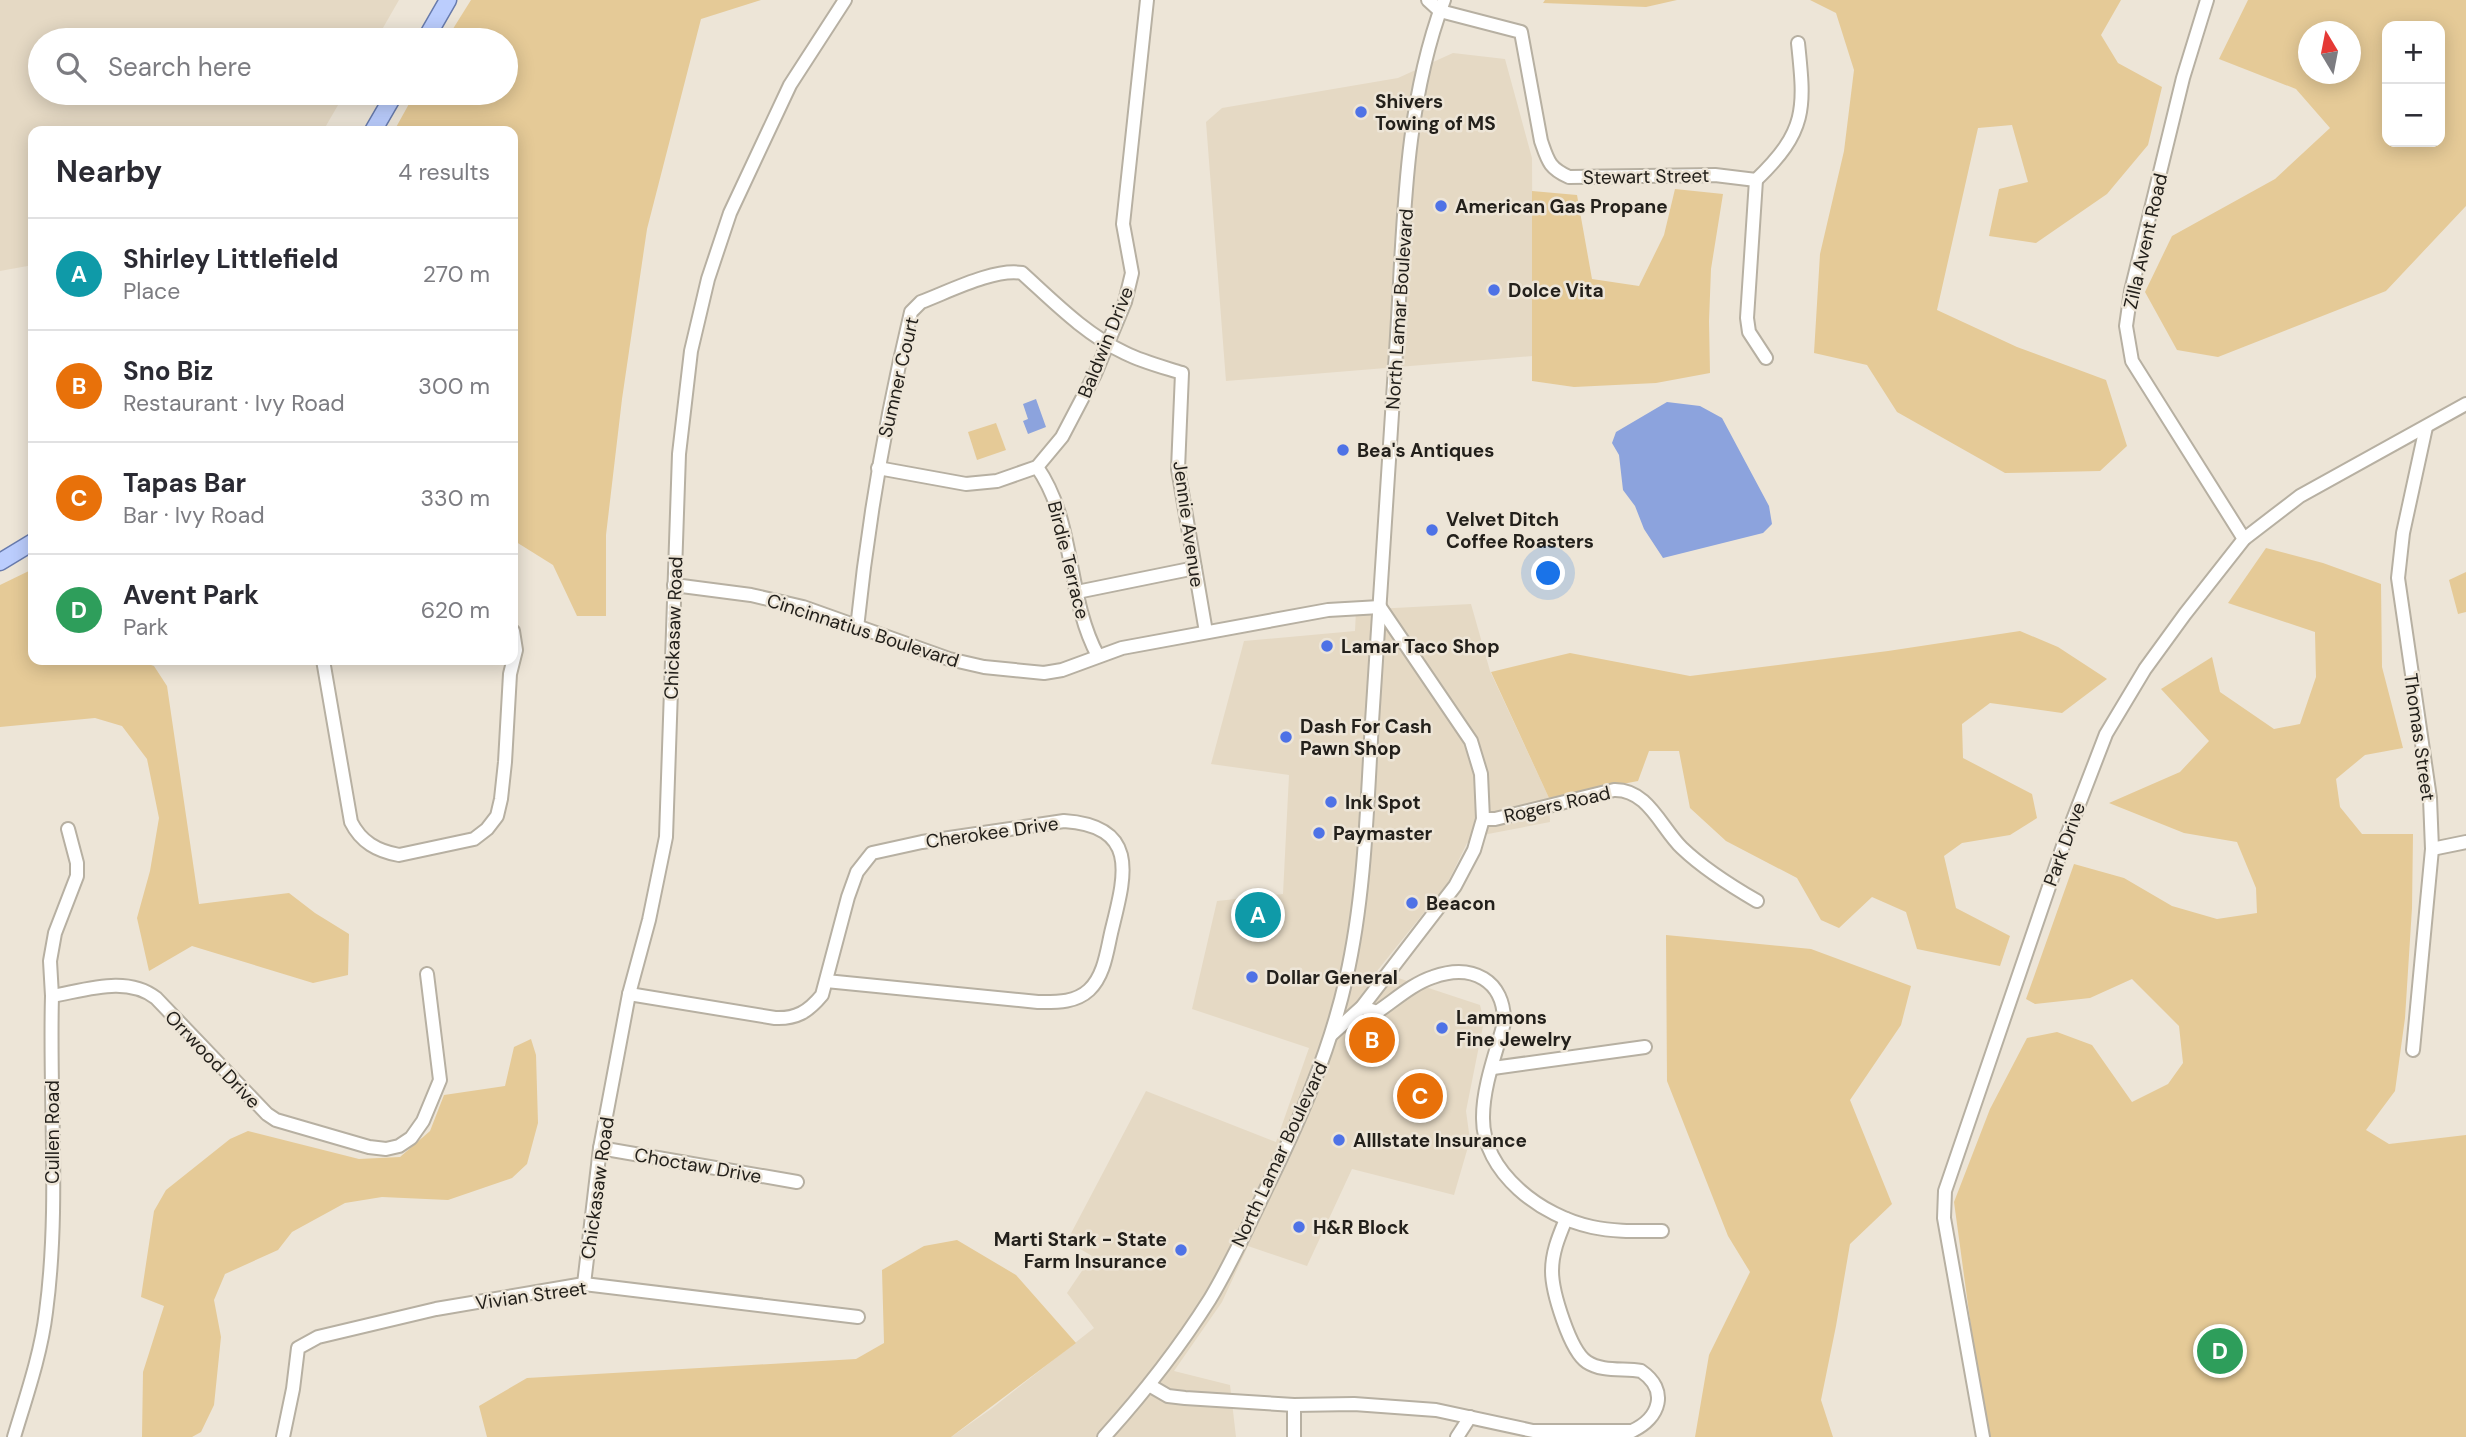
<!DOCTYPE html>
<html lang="en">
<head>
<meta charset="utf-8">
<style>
	:root { --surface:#fff; --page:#f7f7f7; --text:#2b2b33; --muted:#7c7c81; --line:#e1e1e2; --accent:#d93025 }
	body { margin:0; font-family:"DM Sans",sans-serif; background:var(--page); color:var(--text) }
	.controls { position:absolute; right:21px; top:21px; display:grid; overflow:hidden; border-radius:14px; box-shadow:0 4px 18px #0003 }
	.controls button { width:63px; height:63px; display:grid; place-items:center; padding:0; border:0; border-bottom:2px solid var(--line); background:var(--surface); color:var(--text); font:35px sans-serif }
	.compass { position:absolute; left:2298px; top:21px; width:63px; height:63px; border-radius:50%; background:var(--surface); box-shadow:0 4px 18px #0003; rotate:350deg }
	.you { position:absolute; left:1549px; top:574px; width:24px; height:24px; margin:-18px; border:5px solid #fff; border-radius:50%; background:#1a73e8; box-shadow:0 0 0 10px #1a73e833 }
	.badge { display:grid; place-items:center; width:46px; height:46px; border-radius:50%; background:var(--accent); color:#fff; font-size:23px; font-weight:700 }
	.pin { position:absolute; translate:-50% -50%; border:4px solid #fff; box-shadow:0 2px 7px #0006 }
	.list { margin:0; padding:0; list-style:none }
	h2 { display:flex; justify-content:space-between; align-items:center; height:91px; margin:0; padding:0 28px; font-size:30px }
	h2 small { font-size:23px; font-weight:400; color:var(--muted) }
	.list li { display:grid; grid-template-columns:46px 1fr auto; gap:21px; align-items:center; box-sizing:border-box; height:112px; padding:0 28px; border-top:2px solid var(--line) }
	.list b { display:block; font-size:26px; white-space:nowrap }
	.list p { margin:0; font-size:23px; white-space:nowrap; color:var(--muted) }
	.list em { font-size:23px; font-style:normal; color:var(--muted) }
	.icon { flex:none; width:38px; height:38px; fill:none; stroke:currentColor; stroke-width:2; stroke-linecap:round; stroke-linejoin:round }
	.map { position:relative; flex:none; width:2466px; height:1437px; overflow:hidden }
	.search { position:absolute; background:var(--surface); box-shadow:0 4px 18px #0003; left:28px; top:28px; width:490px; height:77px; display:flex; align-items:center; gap:18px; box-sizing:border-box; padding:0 24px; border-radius:38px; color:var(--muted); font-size:26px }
	.panel { position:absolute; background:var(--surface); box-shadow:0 4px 18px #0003; left:28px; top:126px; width:490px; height:539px; border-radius:14px }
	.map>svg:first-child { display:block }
</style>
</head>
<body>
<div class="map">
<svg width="2466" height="1437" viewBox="0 0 2466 1437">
	<rect width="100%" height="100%" fill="#ede5d7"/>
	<g fill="#e5d9c4">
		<polygon points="0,0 399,0 376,40 40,40 40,93 345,93 323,131 33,131 33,265 0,271"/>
		<polygon points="1453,53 1505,59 1532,158 1533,356 1226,381 1206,122 1222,108 1398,78"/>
		<polygon points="1471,604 1490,671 1549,798 1550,822 1488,834 1467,843 1447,884 1377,971 1480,1005 1484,1021 1466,1111 1470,1140 1454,1195 1352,1169 1307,1266 1248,1246 1222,1302 1174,1371 1230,1385 1236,1437 951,1437 991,1409 1094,1328 1067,1293 1092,1256 1067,1241 1146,1091 1276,1142 1309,1048 1192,1009 1217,901 1283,894 1289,775 1211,764 1244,641 1355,631 1356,610"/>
	</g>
	<g fill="#e5ca97" fill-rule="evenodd">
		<polygon points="471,0 761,0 701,19 647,229 622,399 606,535 606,616 577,616 553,565 513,540 513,131 394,131 415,93 506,93 506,40 446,40"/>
		<polygon points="1545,0 1677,0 1646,7 1543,3"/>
		<polygon points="1810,0 2121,0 2101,35 2118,63 2162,87 2148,145 2107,194 2036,243 1989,236 1999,189 2028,182 2012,125 1978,128 1937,310 2017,347 2106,380 2127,446 2100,471 2005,473 1897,412 1867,365 1814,353 1820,254 1844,151 1854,70 1836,13"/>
		<path d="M 2248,0 L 2466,0 L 2466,206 L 2386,291 L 2218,357 L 2177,350 L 2145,292 L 2172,236 L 2275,179 L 2330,128 L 2296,89 L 2219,59 ZM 2387,26 L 2440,26 L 2440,142 L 2387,142 ZM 2308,32 L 2350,32 L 2350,74 L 2308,74 Z"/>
		<polygon points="1675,189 1723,194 1711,269 1709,321 1710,373 1656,383 1574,387 1532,381 1532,191 1577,195 1592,279 1639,286 1664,235"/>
		<polygon points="996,423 1006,450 977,460 968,432"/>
		<polygon points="2266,548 2323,563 2381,584 2382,667 2403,748 2365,755 2336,779 2340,807 2362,834 2413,834 2412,908 2405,1018 2395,1091 2366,1130 2389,1144 2466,1135 2466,1437 1986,1437 1954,1202 1990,1109 2027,1038 2057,1032 2092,1045 2132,1102 2168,1084 2183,1063 2179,1026 2132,979 2090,998 2035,1004 2026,999 2074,864 2124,878 2172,906 2217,919 2257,913 2256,888 2237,842 2184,833 2109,803 2180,772 2209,741 2161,689 2212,657 2220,692 2274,729 2300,724 2316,677 2315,632 2228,603"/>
		<polygon points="33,569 33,660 136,660 154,666 167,686 199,904 289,893 315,913 349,934 348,975 313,983 192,946 149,971 137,918 150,871 159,818 147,759 122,726 95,718 0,727 0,585"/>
		<polygon points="2466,572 2466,612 2458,614 2449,580"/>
		<polygon points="2020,631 2058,647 2107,679 2062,713 1990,703 1962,724 1963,758 2032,794 2037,818 2010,835 1962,843 1944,856 1956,908 2010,936 2000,966 1917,949 1906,912 1872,897 1839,928 1821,920 1797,878 1726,841 1690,808 1679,751 1649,751 1638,781 1549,798 1491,672 1570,653 1690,676 1888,651"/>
		<polygon points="1666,935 1811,949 1911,986 1901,1025 1850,1100 1892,1204 1850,1244 1836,1326 1821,1400 1833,1437 1695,1437 1709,1355 1750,1272 1728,1236 1667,1081"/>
		<polygon points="531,1039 536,1055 538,1123 527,1164 512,1178 448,1200 382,1197 345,1203 292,1232 278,1250 225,1274 214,1300 221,1337 214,1405 201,1432 192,1437 142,1437 143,1372 164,1306 141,1297 154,1211 166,1190 230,1139 248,1131 359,1159 400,1157 430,1131 444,1095 505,1086 514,1047"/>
		<polygon points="957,1240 1016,1275 1076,1343 951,1437 487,1437 479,1406 527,1378 856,1359 884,1343 882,1270 924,1246"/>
	</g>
	<g fill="#8ca3dd">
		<polygon points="1036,399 1046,427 1028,434 1023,421 1028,419 1023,404"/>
		<polygon points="1667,402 1700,406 1722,418 1769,506 1772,524 1763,533 1663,558 1644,529 1635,506 1623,490 1619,455 1612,443 1616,432"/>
	</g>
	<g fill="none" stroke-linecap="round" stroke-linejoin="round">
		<defs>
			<g id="minor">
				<path d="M 1428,0 L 1440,11 L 1521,32 L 1541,141 C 1548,161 1549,168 1569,177 L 1715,175 L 1756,180"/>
				<polyline points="2207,0 2183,78 2131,291 2126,326 2132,361 2244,539"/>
				<polyline points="1756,180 1747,318 1749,332 1766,358"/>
				<path d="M 1756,180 C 1807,131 1805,109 1798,43"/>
				<path d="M 1037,467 C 1076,523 1066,597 1098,656"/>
				<polyline points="878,468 966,484 997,481 1037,467 1062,437 1095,374 1125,302 1132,273 1123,224 1147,0"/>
				<polyline points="674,585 751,595 803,607 949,659 984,667 1044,673 1062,670 1122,648 1328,610 1380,607 1471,741 1481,774 1483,819 1474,850 1455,886 1362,1007 1332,1034"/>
				<polyline points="1077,592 1195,568"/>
				<path d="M 857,628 C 868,521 886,417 911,312 L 921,302 C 948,292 994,268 1022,273 C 1054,302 1085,334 1125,353 C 1143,362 1163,367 1182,373 L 1178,469 L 1206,632"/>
				<path d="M 323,660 L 351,822 C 361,842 377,851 399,855 L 474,839 L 487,829 L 497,816 L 501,799 L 505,762 L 510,674 L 516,650 L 513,631"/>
				<path d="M 1483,819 L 1495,819 L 1614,790 C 1648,789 1661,828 1682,848 C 1704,869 1731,886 1757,901"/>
				<polyline points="2432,849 2466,842"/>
				<path d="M 629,994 L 775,1018 C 796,1019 808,1012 822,995 L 848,897 L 857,872 L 872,853 L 922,842 L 1064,821 C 1140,826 1125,876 1112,929 C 1107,949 1105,975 1089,990 C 1075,1003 1056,1002 1038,1002 L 826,981"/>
				<path d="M 52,996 C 86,990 127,975 156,998 L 267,1114 L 276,1120 L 369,1147 L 386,1149 L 399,1146 L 411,1138 L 423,1121 L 440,1080 L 427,974"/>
				<path d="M 1362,1007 L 1377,1012 C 1395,1000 1412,984 1433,977 C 1472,963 1505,980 1504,1023 C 1496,1053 1483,1086 1483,1117 C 1482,1173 1543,1217 1592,1227 C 1615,1232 1639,1231 1662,1231"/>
				<polyline points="2413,1050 2432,849 2430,798 2398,578 2403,533 2426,427"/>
				<polyline points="1493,1068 1645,1047"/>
				<polyline points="600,1148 797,1182"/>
				<polyline points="584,1284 600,1148 629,994 649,920 666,837 679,454 691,351 708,279 730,213 790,85 845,0"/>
				<path d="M 1149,1385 L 1168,1396 L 1185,1398 L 1294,1405 L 1354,1404 L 1436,1410 L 1533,1431 L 1632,1431 C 1660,1418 1669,1390 1641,1371 C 1624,1368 1602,1372 1587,1362 C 1570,1351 1552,1292 1552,1271 C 1552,1252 1559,1236 1566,1219"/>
				<polyline points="1294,1405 1294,1437"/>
				<path d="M 14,1437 C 26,1397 41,1354 46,1312 C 60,1207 49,1101 52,996 L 50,961 L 55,933 L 77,876 L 77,863 L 68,829"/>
				<polyline points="283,1437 293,1389 298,1348 318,1337 436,1309 584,1284 858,1317"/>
				<path d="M 1104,1437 C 1143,1394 1179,1348 1210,1299 C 1231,1264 1248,1227 1265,1191 C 1299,1122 1329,1054 1346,979 C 1365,896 1367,807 1372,722 C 1380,599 1388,475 1396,352 C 1404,234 1402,111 1444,0"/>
				<polyline points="1457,1437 1470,1417"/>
				<polyline points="1983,1437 1944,1218 1945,1191 2064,843 2106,734 2145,669 2185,614 2244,539 2300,496 2466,404"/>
			</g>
			<g id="major">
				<polyline points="425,40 448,0"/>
				<polyline points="373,131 395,93"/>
				<polyline points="0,562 33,542"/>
			</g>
		</defs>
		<use href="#minor" stroke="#b7b0a2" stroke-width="16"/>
		<use href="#major" stroke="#687bad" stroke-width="19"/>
		<use href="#minor" stroke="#fff" stroke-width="12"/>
		<use href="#major" stroke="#bbcdfd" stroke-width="16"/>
	</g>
	<g fill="#4e72e6" stroke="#ede5d7" stroke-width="2.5">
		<circle cx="1361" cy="112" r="7"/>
		<circle cx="1441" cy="206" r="7"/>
		<circle cx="1494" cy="290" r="7"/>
		<circle cx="1343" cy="450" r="7"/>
		<circle cx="1432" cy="530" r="7"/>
		<circle cx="1327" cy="646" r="7"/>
		<circle cx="1286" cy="737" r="7"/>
		<circle cx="1331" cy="802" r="7"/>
		<circle cx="1319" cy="833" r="7"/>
		<circle cx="1412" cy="903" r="7"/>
		<circle cx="1252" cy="977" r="7"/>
		<circle cx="1442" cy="1028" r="7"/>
		<circle cx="1339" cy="1140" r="7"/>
		<circle cx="1299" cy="1227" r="7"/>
		<circle cx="1181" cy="1250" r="7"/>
	</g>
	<g text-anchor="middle" stroke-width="5" stroke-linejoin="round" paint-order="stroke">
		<g font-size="19" font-weight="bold" fill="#23201b" stroke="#ede5d7" text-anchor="start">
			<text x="1375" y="108">Shivers<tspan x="1375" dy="22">Towing of MS</tspan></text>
			<text x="1455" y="213">American Gas Propane</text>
			<text x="1508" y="297">Dolce Vita</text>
			<text x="1357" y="457">Bea's Antiques</text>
			<text x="1446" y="526">Velvet Ditch<tspan x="1446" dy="22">Coffee Roasters</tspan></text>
			<text x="1341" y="653">Lamar Taco Shop</text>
			<text x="1300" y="733">Dash For Cash<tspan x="1300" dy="22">Pawn Shop</tspan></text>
			<text x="1345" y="809">Ink Spot</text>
			<text x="1333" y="840">Paymaster</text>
			<text x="1426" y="910">Beacon</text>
			<text x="1266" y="984">Dollar General</text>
			<text x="1456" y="1024">Lammons<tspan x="1456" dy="22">Fine Jewelry</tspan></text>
			<text x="1353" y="1147">Alllstate Insurance</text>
			<text x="1313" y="1234">H&amp;R Block</text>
			<text x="1167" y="1246" text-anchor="end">Marti Stark - State<tspan x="1167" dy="22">Farm Insurance</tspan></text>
		</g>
		<g font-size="19" fill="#23201b" stroke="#ede5d7">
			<text transform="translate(1646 176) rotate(-1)" y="7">Stewart Street</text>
			<text transform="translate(2145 241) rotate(-77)" y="7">Zilla Avent Road</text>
			<text transform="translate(1399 309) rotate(-86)" y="7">North Lamar Boulevard</text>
			<text transform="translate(1105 342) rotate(-68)" y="7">Baldwin Drive</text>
			<text transform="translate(898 377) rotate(-77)" y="7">Sumner Court</text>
			<text transform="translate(1189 524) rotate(82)" y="7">Jennie Avenue</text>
			<text transform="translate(1069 560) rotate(76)" y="7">Birdie Terrace</text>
			<text transform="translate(673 628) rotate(-88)" y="7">Chickasaw Road</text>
			<text transform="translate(863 630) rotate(18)" y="7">Cincinnatius Boulevard</text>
			<text transform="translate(2420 737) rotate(82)" y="7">Thomas Street</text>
			<text transform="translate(1557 804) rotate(-13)" y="7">Rogers Road</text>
			<text transform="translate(992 832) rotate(-8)" y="7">Cherokee Drive</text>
			<text transform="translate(2064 844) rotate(-70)" y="7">Park Drive</text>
			<text transform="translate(213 1059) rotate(46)" y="7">Orrwood Drive</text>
			<text transform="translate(52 1132) rotate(-90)" y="7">Cullen Road</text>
			<text transform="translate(1279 1154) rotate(-65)" y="7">North Lamar Boulevard</text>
			<text transform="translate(698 1165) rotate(10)" y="7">Choctaw Drive</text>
			<text transform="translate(597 1188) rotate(-82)" y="7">Chickasaw Road</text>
			<text transform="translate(531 1295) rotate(-8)" y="7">Vivian Street</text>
		</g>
	</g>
</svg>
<div class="controls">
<button>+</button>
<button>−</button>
</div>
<svg class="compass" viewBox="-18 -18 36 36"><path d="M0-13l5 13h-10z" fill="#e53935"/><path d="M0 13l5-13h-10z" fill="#7c7c81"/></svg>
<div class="you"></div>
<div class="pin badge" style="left:1258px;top:915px;background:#0f9aa8">A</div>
<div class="pin badge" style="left:1372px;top:1040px;background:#e8710a">B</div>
<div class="pin badge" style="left:1420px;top:1096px;background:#e8710a">C</div>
<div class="pin badge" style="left:2220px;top:1351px;background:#2e9e5b">D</div>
<div class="search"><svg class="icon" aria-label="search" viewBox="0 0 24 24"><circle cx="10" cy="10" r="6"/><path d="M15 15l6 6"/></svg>Search here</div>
<section class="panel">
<h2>Nearby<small>4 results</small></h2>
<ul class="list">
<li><span class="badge" style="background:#0f9aa8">A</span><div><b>Shirley Littlefield</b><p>Place</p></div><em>270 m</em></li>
<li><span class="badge" style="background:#e8710a">B</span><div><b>Sno Biz</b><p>Restaurant · Ivy Road</p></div><em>300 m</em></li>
<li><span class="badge" style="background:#e8710a">C</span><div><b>Tapas Bar</b><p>Bar · Ivy Road</p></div><em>330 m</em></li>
<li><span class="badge" style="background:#2e9e5b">D</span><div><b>Avent Park</b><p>Park</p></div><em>620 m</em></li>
</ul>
</section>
</div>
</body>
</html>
